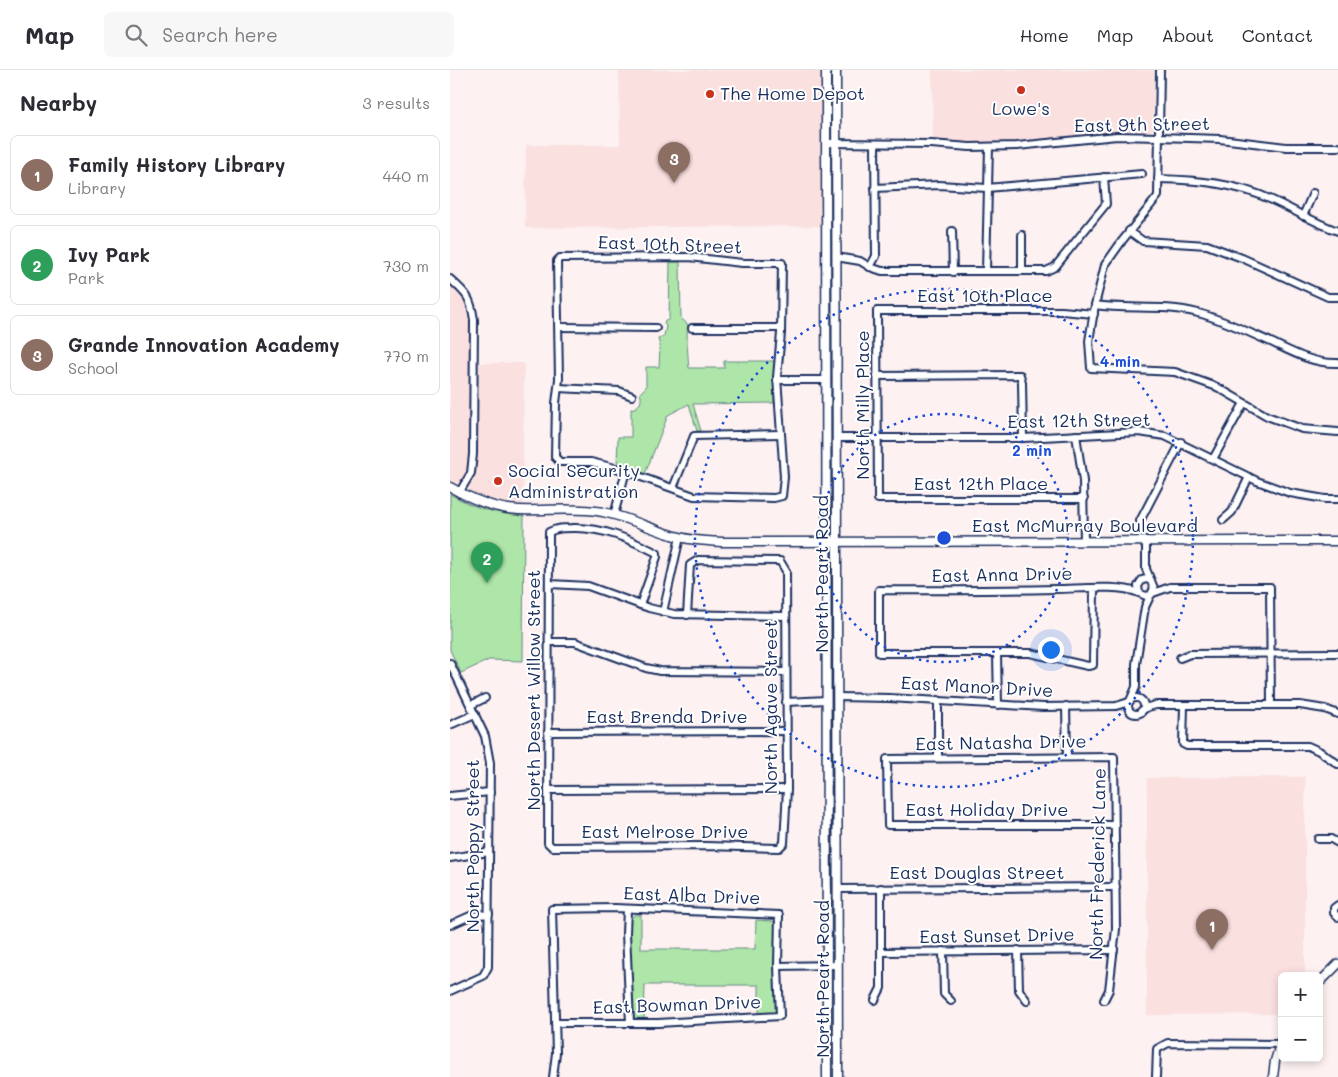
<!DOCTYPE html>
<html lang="en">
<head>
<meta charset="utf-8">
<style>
	:root { --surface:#fff; --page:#f7f7f7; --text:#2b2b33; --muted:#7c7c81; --line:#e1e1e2; --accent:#c8321e }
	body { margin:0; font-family:Mali,sans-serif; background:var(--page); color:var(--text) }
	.controls { position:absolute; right:15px; bottom:15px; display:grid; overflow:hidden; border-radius:8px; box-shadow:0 2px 8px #0003 }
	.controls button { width:45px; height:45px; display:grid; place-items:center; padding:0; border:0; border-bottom:1px solid var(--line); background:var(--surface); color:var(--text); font:25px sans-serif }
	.you { position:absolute; left:600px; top:579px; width:18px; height:18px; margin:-12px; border:4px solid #fff; border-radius:50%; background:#1a73e8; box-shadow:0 0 0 8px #1a73e833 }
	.badge { display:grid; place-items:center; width:32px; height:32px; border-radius:50%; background:var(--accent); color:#fff; font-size:16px; font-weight:700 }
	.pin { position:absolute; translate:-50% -41px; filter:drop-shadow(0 1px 2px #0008) }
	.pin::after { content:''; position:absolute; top:26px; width:18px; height:15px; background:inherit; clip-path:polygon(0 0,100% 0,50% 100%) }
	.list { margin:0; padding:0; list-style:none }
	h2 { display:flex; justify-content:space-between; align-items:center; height:65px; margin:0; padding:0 20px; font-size:21px }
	h2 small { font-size:16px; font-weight:400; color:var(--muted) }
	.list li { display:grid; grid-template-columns:32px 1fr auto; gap:15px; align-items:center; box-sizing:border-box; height:80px; margin:0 10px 10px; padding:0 10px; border:1px solid var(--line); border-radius:8px }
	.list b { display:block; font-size:19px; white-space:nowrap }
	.list p { margin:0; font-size:16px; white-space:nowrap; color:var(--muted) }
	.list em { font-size:16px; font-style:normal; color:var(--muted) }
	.icon { flex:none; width:28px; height:28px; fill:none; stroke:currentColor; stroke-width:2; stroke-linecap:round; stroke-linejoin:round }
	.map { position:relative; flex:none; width:888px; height:1007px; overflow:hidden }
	header { display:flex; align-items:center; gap:30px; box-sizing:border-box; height:70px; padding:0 25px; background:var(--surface); border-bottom:1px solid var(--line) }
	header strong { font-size:24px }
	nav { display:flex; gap:28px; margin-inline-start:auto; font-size:18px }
	.search { width:350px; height:45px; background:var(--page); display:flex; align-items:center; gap:12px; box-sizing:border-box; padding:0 18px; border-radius:8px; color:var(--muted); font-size:19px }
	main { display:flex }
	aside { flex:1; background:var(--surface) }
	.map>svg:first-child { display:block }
</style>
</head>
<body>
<header>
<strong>Map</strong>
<div class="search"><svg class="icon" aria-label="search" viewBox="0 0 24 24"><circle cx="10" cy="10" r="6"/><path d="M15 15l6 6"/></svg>Search here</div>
<nav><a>Home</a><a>Map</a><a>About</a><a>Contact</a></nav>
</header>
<main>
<aside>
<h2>Nearby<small>3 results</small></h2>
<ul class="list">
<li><span class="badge" style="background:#8d6e63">1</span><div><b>Family History Library</b><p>Library</p></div><em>440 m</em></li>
<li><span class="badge" style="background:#2e9e5b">2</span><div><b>Ivy Park</b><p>Park</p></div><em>730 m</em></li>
<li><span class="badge" style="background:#8d6e63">3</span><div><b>Grande Innovation Academy</b><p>School</p></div><em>770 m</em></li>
</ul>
</aside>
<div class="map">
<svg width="888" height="1007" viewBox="0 0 888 1007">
	<rect width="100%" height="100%" fill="#fdf1f1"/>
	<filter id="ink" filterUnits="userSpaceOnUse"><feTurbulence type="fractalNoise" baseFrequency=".02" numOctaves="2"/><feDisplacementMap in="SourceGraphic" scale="10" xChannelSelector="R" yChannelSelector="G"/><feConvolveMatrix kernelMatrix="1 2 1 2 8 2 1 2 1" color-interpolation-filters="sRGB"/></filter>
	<g filter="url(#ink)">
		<g fill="#fbe0e0">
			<polygon points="169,0 372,0 370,65 373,102 370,143 373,156 75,158 76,75 170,75"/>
			<polygon points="482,0 704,0 703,57 702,60 698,62 647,64 569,73 515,74 483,72"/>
			<polygon points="0,215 5,218 16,231 22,249 21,385 17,402 12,412 7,414 0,411"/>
			<polygon points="29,293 74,293 73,435 43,431 21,423 19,421 19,417 26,398 28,387"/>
			<polygon points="855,707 855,906 832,906 832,944 697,945 697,708"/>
		</g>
		<g fill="#aee5a8" stroke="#648a83">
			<path d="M 220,192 L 230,192 L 231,248 L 238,255 C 236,261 238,289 239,298 L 274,298 L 274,291 L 324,291 L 324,333 L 243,334 L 251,361 L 247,361 L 239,334 L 218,345 L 195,404 L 167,394 L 168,367 L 181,367 L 181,339 C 190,337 193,331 190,323 L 196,317 L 196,297 L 209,297 L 210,276 L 208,269 L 214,266 L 216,257 L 214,252 L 219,249 Z"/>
			<path d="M 0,424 C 23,438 47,444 74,446 L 73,591 L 39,590 L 11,603 L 0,580 Z"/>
			<polygon points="184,845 191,845 191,879 305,879 306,850 322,851 325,852 326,939 324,943 309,944 309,915 195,915 194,949 184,948 180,867 180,849"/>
		</g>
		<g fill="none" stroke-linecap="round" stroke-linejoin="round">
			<defs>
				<g id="minor">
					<polyline points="710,0 708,126 672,171 655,195 645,235 639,271 641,298 725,302 767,317 817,346 852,359 888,362"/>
					<polyline points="376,73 481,74 520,77 567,76 667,66 709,67 770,69 836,77 888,77"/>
					<path d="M 708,109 C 747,110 786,113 822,130 C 844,140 865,153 888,161"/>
					<polyline points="425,118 489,115 537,118 692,104"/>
					<polyline points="853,146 863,123"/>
					<polyline points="502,161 503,202"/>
					<polyline points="679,161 693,171 757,175 792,188 878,227 888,227"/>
					<polyline points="572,165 572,201"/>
					<polygon points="239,187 292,193 332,193 331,263 327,307 334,407 332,426 324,428 244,426 169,399 141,392 110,392 105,387 106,333 109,309 107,191 110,188"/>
					<polyline points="386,187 410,191 420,197 432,201 596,201 605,197 656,134 654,107"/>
					<polyline points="420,197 426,186 425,74"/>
					<polyline points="536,201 539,77"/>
					<path d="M 0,209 C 17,224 21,228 24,250 L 23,384 L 21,403 L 9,423"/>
					<path d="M 645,235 C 679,240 713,234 748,243 C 774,250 798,262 823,273 C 844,283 864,294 888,293"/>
					<polyline points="109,257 206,258"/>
					<polyline points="242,258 331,258"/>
					<polyline points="427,306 570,305 572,312 573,368"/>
					<polyline points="327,310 377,310"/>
					<polyline points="108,318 169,321 182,326"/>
					<polyline points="626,365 633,411 634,471"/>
					<polyline points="387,368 573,368 689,362 715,366 807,411 840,423 875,429 888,429"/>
					<polyline points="763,389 794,333"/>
					<polyline points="223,418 244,366 331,364"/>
					<polyline points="634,429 428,429 427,241 612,241 644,244"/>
					<polyline points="164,445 176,401"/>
					<polyline points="773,450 782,442 799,407"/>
					<polyline points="690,451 731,372"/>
					<polyline points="696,470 696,499 701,511"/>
					<polyline points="100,514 138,516 199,538 224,544 336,546"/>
					<path d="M 644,519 L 643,595 L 638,596 L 580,583 L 429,583 L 429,520 C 488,521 547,520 606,519 C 629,519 668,514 689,523"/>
					<polyline points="703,523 720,517 820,517 821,635"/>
					<path d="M 190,535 L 207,487 L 207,483 C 179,469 153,457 122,458 C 113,458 107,458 99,462 L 98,773 L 102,777 L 255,776 L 329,778 L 334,773 L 337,719 L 336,501 L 330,491 L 248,490 L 240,495 L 237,545"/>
					<polyline points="213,542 230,467"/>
					<polyline points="100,572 125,572 196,598 210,601 336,602"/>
					<polyline points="547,583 548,635"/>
					<polyline points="730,588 740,584 888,583"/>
					<polyline points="0,593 35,666 40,693 38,897 33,906 0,921"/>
					<polyline points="387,627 439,628 593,637 666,636 679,632"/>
					<circle cx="686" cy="636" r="8"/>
					<polyline points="488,630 488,688"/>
					<polyline points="680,631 686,617 686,594 695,537 704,518 701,511 697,509 692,510 688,516 689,523 696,526 701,525"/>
					<polyline points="336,632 377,630"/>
					<polyline points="21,635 35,628"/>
					<polyline points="616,636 617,687"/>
					<polyline points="734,636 733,674 737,676 858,676 869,681 888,694"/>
					<polyline points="691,641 698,637 706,635 850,635 875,639 888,644"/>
					<polyline points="0,655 25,644"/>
					<polyline points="98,662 336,661"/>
					<polyline points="98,720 337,719"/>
					<polyline points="0,726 40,722"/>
					<polyline points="868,769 881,769 888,773"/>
					<polyline points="0,788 39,782"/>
					<polyline points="388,819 666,817"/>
					<polyline points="888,835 884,838 884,843 888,847"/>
					<polyline points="177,839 176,863 180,953"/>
					<polyline points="0,855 20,846 39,844"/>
					<polyline points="568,880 569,920 577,931"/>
					<polyline points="493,881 494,924 501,931"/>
					<polyline points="431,882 664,880"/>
					<polyline points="328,896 388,895"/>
					<polyline points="425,930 431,918 431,818"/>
					<polyline points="654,930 659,920 666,859 664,687 437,689 438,755 666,755"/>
					<polyline points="103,1007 106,983 102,839 165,838 329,845 328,896 330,946 208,953 105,953"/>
					<polyline points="706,1007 707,979 718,973 830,974"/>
				</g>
				<g id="tertiary">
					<polyline points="376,0 377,1007"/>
					<polyline points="386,0 388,1007"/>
					<path d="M 0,417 C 21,429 45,439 69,440 C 97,441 126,437 153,442 C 176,447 197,457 219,464 C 236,470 254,471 272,472 L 888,471"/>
					<polyline points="869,913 888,894"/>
					<polyline points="823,1007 825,991 832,968"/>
				</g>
			</defs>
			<use href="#minor" stroke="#1b2f5e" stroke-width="10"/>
			<use href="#tertiary" stroke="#1b2f5e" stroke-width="11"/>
			<use href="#minor" stroke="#fff" stroke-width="6"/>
			<use href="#tertiary" stroke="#fff" stroke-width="8"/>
		</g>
	</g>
	<g fill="none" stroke="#1d4ed8" stroke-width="2.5" stroke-dasharray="2.5 5">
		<circle cx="494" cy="468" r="124"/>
		<circle cx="494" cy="468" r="249"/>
	</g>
	<g fill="#c8321e" stroke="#fff" stroke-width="2">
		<circle cx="571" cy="20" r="5"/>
		<circle cx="260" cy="24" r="5"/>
		<circle cx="48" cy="411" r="5"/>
	</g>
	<g text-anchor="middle" stroke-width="4" stroke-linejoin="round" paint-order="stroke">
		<g font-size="18" fill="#1b2f5e" stroke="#fff" text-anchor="start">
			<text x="270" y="30">The Home Depot</text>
			<text x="571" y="45" text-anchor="middle">Lowe's</text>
			<text x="58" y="407">Social Security<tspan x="58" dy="21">Administration</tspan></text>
		</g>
		<g font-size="18" fill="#1b2f5e" stroke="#fff">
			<text transform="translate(692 55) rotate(-1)" y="6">East 9th Street</text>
			<text transform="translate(220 175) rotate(2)" y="6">East 10th Street</text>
			<text x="535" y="232">East 10th Place</text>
			<text transform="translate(413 335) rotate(-90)" y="6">North Milly Place</text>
			<text transform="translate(629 351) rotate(-1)" y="6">East 12th Street</text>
			<text x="531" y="420">East 12th Place</text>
			<text x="635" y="462">East McMurray Boulevard</text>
			<text transform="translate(372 504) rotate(-90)" y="6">North Peart Road</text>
			<text transform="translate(552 505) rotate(-1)" y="6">East Anna Drive</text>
			<text transform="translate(527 617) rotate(3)" y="6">East Manor Drive</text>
			<text transform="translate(84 620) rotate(-90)" y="6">North Desert Willow Street</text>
			<text transform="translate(321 637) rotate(-90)" y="6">North Agave Street</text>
			<text x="217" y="653">East Brenda Drive</text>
			<text transform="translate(551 673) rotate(-1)" y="6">East Natasha Drive</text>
			<text x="537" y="746">East Holiday Drive</text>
			<text x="215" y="768">East Melrose Drive</text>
			<text transform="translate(23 776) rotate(-90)" y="6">North Poppy Street</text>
			<text transform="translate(648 794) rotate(-89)" y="6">North Frederick Lane</text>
			<text x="527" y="809">East Douglas Street</text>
			<text transform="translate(242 826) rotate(2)" y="6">East Alba Drive</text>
			<text transform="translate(547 866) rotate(-1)" y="6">East Sunset Drive</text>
			<text transform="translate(373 909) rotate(-90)" y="6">North Peart Road</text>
			<text transform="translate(227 935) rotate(-2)" y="6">East Bowman Drive</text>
		</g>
	</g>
	<circle cx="494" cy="468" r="8" fill="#1d4ed8" stroke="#fff" stroke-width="2.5"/>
	<g font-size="15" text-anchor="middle" font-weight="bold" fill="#1d4ed8" stroke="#fff" stroke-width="4" stroke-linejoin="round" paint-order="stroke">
		<text x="670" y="297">4 min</text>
		<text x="582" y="386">2 min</text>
	</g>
</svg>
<div class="controls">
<button>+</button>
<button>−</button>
</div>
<div class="you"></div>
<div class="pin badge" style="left:762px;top:880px;background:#8d6e63">1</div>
<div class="pin badge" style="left:37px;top:513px;background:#2e9e5b">2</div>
<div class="pin badge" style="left:224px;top:113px;background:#8d6e63">3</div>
</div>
</main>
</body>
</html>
